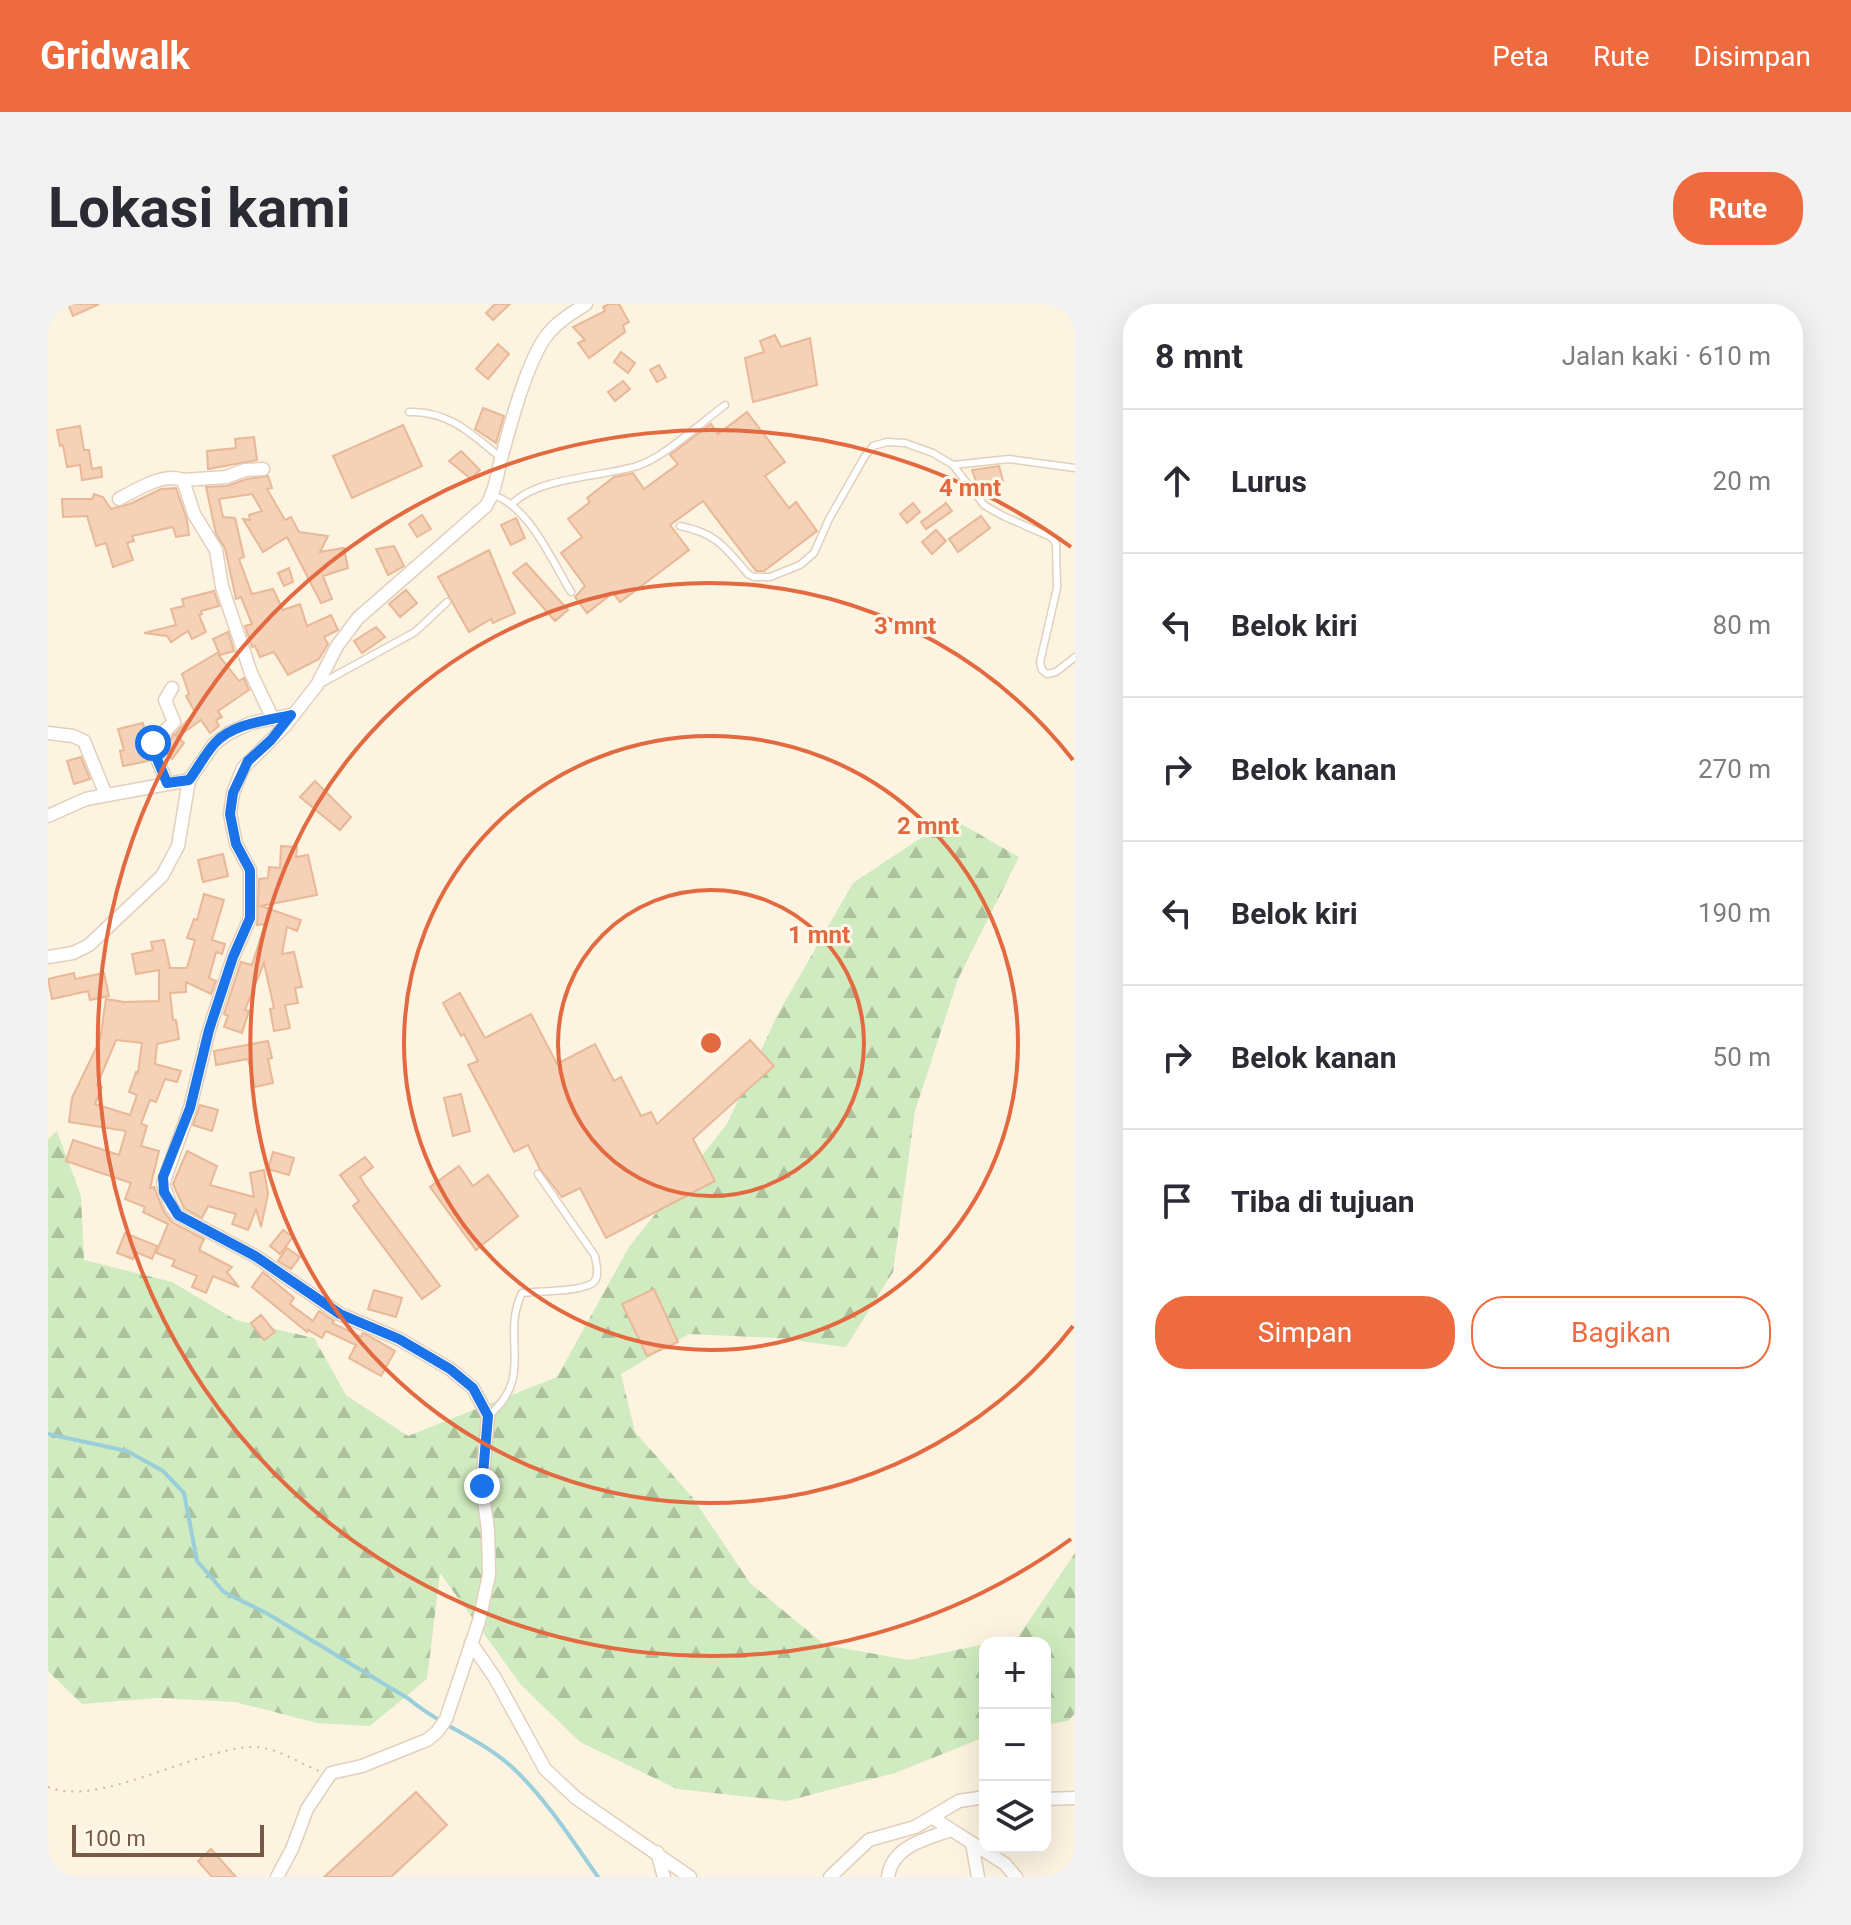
<!DOCTYPE html>
<html lang="id">
<head>
<meta charset="utf-8">
<style>
	:root { --surface:#fff; --page:#f2f2f3; --text:#2b2b33; --muted:#7c7c81; --line:#e1e1e2; --accent:#ee6b3f }
	body { margin:0; font-family:Roboto,sans-serif; background:var(--page); color:var(--text) }
	.controls { position:absolute; right:24px; bottom:24px; display:grid; overflow:hidden; border-radius:16px; box-shadow:0 8px 32px #0002 }
	.controls button { width:72px; height:72px; display:grid; place-items:center; padding:0; border:0; border-bottom:2px solid var(--line); background:var(--surface); color:var(--text); font:40px sans-serif }
	.scale { position:absolute; left:24px; bottom:20px; width:192px; box-sizing:border-box; padding-left:8px; border:4px solid #765947; border-top:0; font-size:22px; line-height:28px; white-space:nowrap; color:#765947; -webkit-text-stroke:6px #fff7e8; paint-order:stroke }
	.stop { position:absolute; width:24px; height:24px; margin:-18px; border:6px solid #1a73e8; border-radius:50%; background:#fff }
	.stop.end { background:#1a73e8; border-color:#fff; box-shadow:0 2px 8px #0008 }
	.list { margin:0; padding:0; list-style:none }
	h2 { display:flex; justify-content:space-between; align-items:center; height:104px; margin:0; padding:0 32px; font-size:34px }
	h2 small { font-size:26px; font-weight:400; color:var(--muted) }
	.list li { display:grid; grid-template-columns:52px 1fr auto; gap:24px; align-items:center; box-sizing:border-box; height:144px; padding:0 32px; border-top:2px solid var(--line) }
	.list b { display:block; font-size:30px; white-space:nowrap }
	.list em { font-size:26px; font-style:normal; color:var(--muted) }
	.actions { display:flex; gap:16px; padding:24px 32px }
	.actions a { flex:1; padding:18px 0; border:2px solid var(--accent); border-radius:32px; text-align:center; font-size:28px; color:var(--accent) }
	.actions .main { background:var(--accent); color:#fff }
	.icon { flex:none; width:44px; height:44px; fill:none; stroke:currentColor; stroke-width:2; stroke-linecap:round; stroke-linejoin:round }
	.map { position:relative; flex:none; width:1027px; height:1573px; overflow:hidden; border-radius:32px }
	header { display:flex; align-items:center; gap:48px; box-sizing:border-box; height:112px; padding:0 40px; background:var(--accent); color:#fff }
	header strong { font-size:38px }
	nav { display:flex; gap:44px; margin-inline-start:auto; font-size:28px }
	.intro { display:flex; align-items:center; justify-content:space-between; box-sizing:border-box; height:192px; padding:0 48px }
	h1 { margin:0; font-size:56px }
	.button { padding:20px 36px; border-radius:32px; background:var(--accent); color:#fff; font-size:28px; font-weight:700 }
	main { display:flex; gap:48px; padding:0 48px }
	aside { flex:1; background:var(--surface); border-radius:32px; box-shadow:0 8px 32px #0002 }
	.map>svg:first-child { display:block }
</style>
</head>
<body>
<header>
<strong>Gridwalk</strong>
<nav><a>Peta</a><a>Rute</a><a>Disimpan</a></nav>
</header>
<div class="intro"><h1>Lokasi kami</h1><a class="button">Rute</a></div>
<main>
<div class="map">
<svg width="1027" height="1573" viewBox="0 0 1027 1573">
	<defs>
		<pattern id="forest-firs" width="22" height="20" patternUnits="userSpaceOnUse" patternTransform="scale(2)"><rect width="22" height="20" fill="#d0ebbf"/><path d="M5 1l3.5 6h-7zM16 11l3.5 6h-7z" fill="#adc19d"/></pattern>
	</defs>
	<rect width="100%" height="100%" fill="#fdf3e1"/>
	<g fill="url(#forest-firs)">
		<polygon points="903,514 971,553 910,675 867,807 845,968 798,1043 728,1034 641,1030 573,1070 587,1128 645,1194 702,1279 777,1341 861,1356 937,1340 937,1433 847,1469 739,1497 629,1485 532,1438 473,1381 392,1269 379,1375 322,1422 269,1419 187,1398 109,1394 34,1400 0,1367 0,835 9,827 33,892 36,956 124,978 188,1016 266,1034 298,1091 360,1132 509,1073 581,943 679,820 730,710 805,579"/>
		<polygon points="1027,1249 1027,1409 1020,1417 997,1421 997,1339 943,1339 970,1333"/>
	</g>
	<g fill="none" stroke-linecap="round" stroke-linejoin="round">
		<path stroke="#9aceda" stroke-width="4" d="M 0,1130 L 79,1147 L 115,1167 L 136,1189 L 149,1257 L 176,1288 L 220,1310 L 361,1395 C 392,1422 434,1435 465,1464 C 498,1495 524,1536 550,1573"/>
	</g>
	<g fill="#f4d1b7" stroke="#e8b897" stroke-width="2" fill-rule="evenodd">
		<polygon points="20,0 51,0 25,12"/>
		<polygon points="447,0 462,0 445,16 438,9"/>
		<polygon points="561,0 571,0 581,18 575,21 577,28 541,54 530,39 537,36 525,23 557,7 555,3"/>
		<polygon points="727,31 733,43 762,34 769,81 705,98 697,54 716,48 712,37"/>
		<polygon points="450,40 461,50 440,75 428,65"/>
		<polygon points="573,48 587,59 580,69 566,58"/>
		<polygon points="611,61 618,73 609,78 602,66"/>
		<polygon points="575,77 582,85 567,97 560,88"/>
		<polygon points="435,104 456,112 448,139 427,125"/>
		<polygon points="699,108 737,158 717,172 741,204 748,198 769,227 716,267 708,267 655,197 622,221 641,246 572,298 565,289 539,309 527,293 537,282 513,249 534,233 520,215 542,198 539,194 566,173 585,169 596,185 630,160 622,151 656,125 663,120 670,130"/>
		<polygon points="355,121 374,162 304,194 285,152"/>
		<polygon points="32,122 36,146 41,146 44,165 53,163 54,173 34,176 32,161 19,163 15,141 12,142 9,126"/>
		<polygon points="206,133 209,156 160,165 159,147 188,144 187,135"/>
		<polygon points="413,147 432,166 423,175 401,157"/>
		<polygon points="951,162 955,177 930,183 924,166"/>
		<polygon points="220,172 224,184 219,185 237,216 243,213 251,228 280,232 272,248 296,244 300,264 275,272 284,295 273,299 239,233 215,248 195,215 202,216 201,211 214,207 204,190 171,195 175,213 187,214 196,253 191,255 204,290 225,285 235,306 252,300 259,322 283,311 290,326 276,333 280,340 271,355 240,371 226,348 212,353 207,342 204,343 197,322 204,320 193,293 188,295 177,244 168,230 158,183 179,182 199,175"/>
		<polygon points="128,184 139,216 141,231 128,233 125,223 84,232 86,237 79,239 85,256 65,263 58,239 48,242 39,212 15,213 14,195 44,195 46,190 55,193 63,205 82,200 113,185"/>
		<polygon points="865,199 872,208 859,219 852,210"/>
		<polygon points="898,199 904,207 878,225 873,218"/>
		<polygon points="374,211 383,225 369,233 361,220"/>
		<polygon points="933,212 942,224 910,248 901,235"/>
		<polygon points="468,214 477,234 463,241 453,221"/>
		<polygon points="888,226 898,237 884,250 874,238"/>
		<polygon points="346,242 356,262 340,271 328,245"/>
		<polygon points="441,246 467,309 445,319 443,315 421,328 390,273"/>
		<polygon points="478,259 520,306 507,317 465,269"/>
		<polygon points="241,264 245,278 236,282 230,269"/>
		<polygon points="358,286 369,299 352,313 341,300"/>
		<polygon points="166,287 171,302 153,307 154,310 151,311 158,328 144,335 140,327 123,338 119,332 96,329 128,321 123,305 136,302 134,295"/>
		<polygon points="328,323 337,333 314,349 306,337"/>
		<polygon points="180,328 186,347 172,351 165,335"/>
		<polygon points="169,349 191,377 196,374 201,386 170,407 174,413 168,416 171,422 162,429 153,416 131,432 128,429 147,408 138,392 141,390 134,370"/>
		<polygon points="95,419 98,433 96,446 100,457 75,462 72,447 76,446 70,425"/>
		<polygon points="126,430 136,439 124,455 115,446"/>
		<polygon points="33,453 42,475 26,480 19,457"/>
		<polygon points="267,477 303,513 292,526 252,493"/>
		<polygon points="233,542 249,543 248,553 260,551 269,591 213,602 253,616 249,627 239,623 234,650 246,648 254,683 247,684 250,699 237,701 242,724 226,727 222,705 226,704 216,659 197,706 201,707 194,729 176,723 180,712 176,710 193,658 204,661 217,620 209,621 211,575 220,574 221,563 232,564"/>
		<polygon points="175,550 180,572 155,578 150,556"/>
		<path d="M 156,590 L 176,596 L 164,636 L 177,640 L 174,650 L 168,648 L 161,674 L 168,677 L 163,690 L 138,678 L 138,688 L 122,689 L 125,716 L 128,716 L 131,735 L 109,740 L 107,760 L 133,767 L 129,778 L 117,775 L 108,798 L 102,796 L 93,820 L 99,822 L 93,842 L 111,847 L 102,884 L 106,883 L 116,908 L 125,919 L 156,935 L 151,946 L 184,963 L 179,968 L 191,983 L 165,972 L 158,989 L 144,983 L 149,972 L 124,962 L 127,956 L 108,949 L 120,920 L 95,908 L 97,903 L 77,895 L 83,879 L 18,857 L 25,836 L 71,851 L 78,827 L 21,818 L 24,794 L 52,736 L 58,695 L 76,698 L 111,697 L 111,666 L 88,670 L 84,650 L 105,646 L 103,638 L 116,636 L 122,664 L 139,664 L 147,636 L 139,634 L 146,615 L 149,616 ZM 68,736 L 94,739 L 90,769 L 88,768 L 81,788 L 89,791 L 82,811 L 47,800 L 54,783 L 49,781 Z"/>
		<polygon points="26,669 27,675 56,669 61,692 42,696 40,687 4,695 0,675"/>
		<polygon points="412,689 437,734 483,710 509,760 547,740 566,777 573,773 593,812 603,808 609,820 702,736 726,762 645,835 667,877 558,934 532,884 514,893 492,865 480,841 466,848 420,761 430,757 416,730 413,732 395,699"/>
		<polygon points="220,737 224,754 220,755 225,779 207,783 200,755 168,761 166,747"/>
		<polygon points="413,790 422,827 405,832 396,794"/>
		<polygon points="152,801 170,806 164,827 145,821"/>
		<polygon points="139,847 169,862 162,881 206,893 202,869 216,866 220,890 213,923 208,905 200,926 184,920 188,910 160,902 154,914 136,904 125,880"/>
		<polygon points="225,848 246,854 241,871 220,865"/>
		<polygon points="317,853 325,863 312,873 317,881 392,982 374,995 305,902 311,897 292,871"/>
		<polygon points="411,862 425,882 440,871 470,912 428,946 382,883"/>
		<polygon points="235,926 245,933 232,950 222,942"/>
		<polygon points="77,929 109,942 104,955 88,948 85,955 69,949"/>
		<polygon points="239,944 252,953 243,965 230,957"/>
		<polygon points="215,968 246,994 242,1000 265,1017 271,1007 286,1017 284,1019 313,1033 315,1029 319,1031 347,1047 333,1072 301,1054 308,1041 278,1027 274,1034 260,1026 259,1028 204,983"/>
		<polygon points="606,985 630,1038 599,1052 574,1000"/>
		<polygon points="326,986 354,994 348,1013 320,1005"/>
		<polygon points="213,1011 227,1028 216,1036 203,1019"/>
		<polygon points="368,1488 399,1521 343,1573 276,1573"/>
		<polygon points="163,1545 188,1573 164,1573 150,1557"/>
	</g>
	<g fill="none" stroke-linecap="round" stroke-linejoin="round">
		<defs>
			<g id="lane">
				<path d="M 361,108 C 400,106 425,131 453,154"/>
				<polyline points="905,161 961,155 1027,164"/>
				<path d="M 445,191 C 481,202 504,257 523,288"/>
				<path d="M 465,199 C 492,173 554,173 589,162 C 614,155 654,118 677,101"/>
				<path d="M 632,222 C 668,229 677,243 700,270 L 706,273 L 722,273 L 752,261 L 766,249 L 781,215 L 817,152 L 825,142 L 839,138 L 857,139 L 885,149 L 905,161 L 936,201 L 955,212 L 1003,233 L 1008,240 L 1009,284 L 992,358 L 994,366 L 999,370 L 1008,368 L 1027,353"/>
				<polyline points="272,380 367,328 399,298"/>
				<path d="M 440,1112 C 488,1073 452,1034 474,989 C 490,987 535,988 546,978 C 552,971 548,960 547,952 L 490,870"/>
			</g>
			<g id="street">
				<polyline points="215,165 197,166 178,173 135,176 146,210 168,246 174,283 203,369 225,415"/>
				<path d="M 71,195 C 88,186 116,168 135,176"/>
				<polyline points="0,429 25,432 36,437 58,491"/>
				<polyline points="119,479 105,445 105,439 126,418 117,396 124,384"/>
				<polyline points="0,512 38,495 141,476"/>
				<polyline points="0,653 25,649 41,641 114,572 130,542 141,476 166,440 181,429 203,419 243,411"/>
				<polyline points="423,1339 447,1374 497,1465 528,1494 642,1573"/>
				<polyline points="997,1495 1027,1494"/>
				<polyline points="885,1514 957,1560 968,1573"/>
				<polyline points="924,1539 930,1573"/>
				<polyline points="609,1548 616,1573"/>
				<path d="M 229,1573 L 244,1545 L 259,1505 L 283,1469 L 314,1462 L 379,1436 L 389,1428 L 398,1415 L 431,1317 L 441,1271 L 440,1226 L 434,1182 L 440,1112 L 425,1084 L 402,1065 L 351,1035 L 292,1010 L 207,952 L 130,911 L 123,902 L 115,880 L 142,804 L 161,726 L 185,653 L 202,614 L 202,566 L 188,540 L 182,510 L 185,489 L 195,464 L 237,422 L 269,381 L 289,342 L 310,314 L 438,202 C 447,187 449,172 453,155 C 462,122 479,57 499,31 C 509,18 524,9 538,0"/>
				<polyline points="782,1573 821,1536 867,1523 911,1497 937,1493"/>
				<path d="M 840,1573 C 844,1542 878,1535 903,1526"/>
			</g>
		</defs>
		<use href="#lane" stroke="#e2cfbc" stroke-width="9"/>
		<use href="#street" stroke="#e2cfbc" stroke-width="15"/>
		<path stroke="#d9b59b" stroke-width="2" stroke-dasharray="2 6" stroke-linecap="butt" d="M 0,1483 C 49,1504 146,1446 202,1443 C 227,1442 249,1458 271,1467"/>
		<use href="#lane" stroke="#fff" stroke-width="6"/>
		<use href="#street" stroke="#fff" stroke-width="12"/>
	</g>
	<g fill="none" stroke-linecap="round" stroke-linejoin="round">
		<path stroke="#1a73e8" stroke-width="10" d="M 105,439 L 105,445 L 119,479 L 141,476 C 150,464 157,450 167,439 C 186,419 218,417 243,411 L 223,436 L 200,457 L 185,489 L 182,510 L 188,540 L 202,566 L 202,614 L 185,653 L 161,726 L 142,804 L 115,873 L 116,888 L 130,911 L 207,952 L 292,1010 L 351,1035 L 402,1065 L 425,1084 L 440,1112 L 434,1182"/>
	</g>
	<g fill="none" stroke="#e26940" stroke-width="4">
		<circle cx="663" cy="739" r="153"/>
		<circle cx="663" cy="739" r="307"/>
		<path d="M1025 1022A460 460 0 1 1 1025 456"/>
		<path d="M1023 1235A613 613 0 1 1 1023 243"/>
	</g>
	<circle cx="663" cy="739" r="12" fill="#e26940" stroke="#fff7e8" stroke-width="4"/>
	<g font-size="24" text-anchor="middle" font-weight="bold" fill="#e26940" stroke="#fff7e8" stroke-width="6" stroke-linejoin="round" paint-order="stroke">
		<text x="922" y="192">4 mnt</text>
		<text x="857" y="330">3 mnt</text>
		<text x="880" y="530">2 mnt</text>
		<text x="771" y="639">1 mnt</text>
	</g>
</svg>
<div class="controls">
<button>+</button>
<button>−</button>
<button><svg class="icon" aria-label="layers" viewBox="0 0 24 24"><path d="M12 4l9 5-9 5-9-5zM3 14l9 5 9-5"/></svg></button>
</div>
<div class="scale">100 m</div>
<div class="stop" style="left:105px;top:439px"></div>
<div class="stop end" style="left:434px;top:1182px"></div>
</div>
<aside>
<h2>8 mnt<small>Jalan kaki · 610 m</small></h2>
<ul class="list">
<li><svg class="icon" aria-label="ahead" viewBox="0 0 24 24"><path d="M12 20V5M6 11l6-6 6 6"/></svg><div><b>Lurus</b></div><em>20 m</em></li>
<li><svg class="icon" aria-label="left" viewBox="0 0 24 24"><path d="M17 20v-9H6M10 6l-5 5 5 5"/></svg><div><b>Belok kiri</b></div><em>80 m</em></li>
<li><svg class="icon" aria-label="right" viewBox="0 0 24 24"><path d="M7 20v-9h11M14 6l5 5-5 5"/></svg><div><b>Belok kanan</b></div><em>270 m</em></li>
<li><svg class="icon" aria-label="left" viewBox="0 0 24 24"><path d="M17 20v-9H6M10 6l-5 5 5 5"/></svg><div><b>Belok kiri</b></div><em>190 m</em></li>
<li><svg class="icon" aria-label="right" viewBox="0 0 24 24"><path d="M7 20v-9h11M14 6l5 5-5 5"/></svg><div><b>Belok kanan</b></div><em>50 m</em></li>
<li><svg class="icon" aria-label="arrive" viewBox="0 0 24 24"><path d="M6 21V4h12l-3 4 3 4H6"/></svg><div><b>Tiba di tujuan</b></div></li>
</ul>
<div class="actions"><a class="main">Simpan</a><a>Bagikan</a></div>
</aside>
</main>
</body>
</html>
